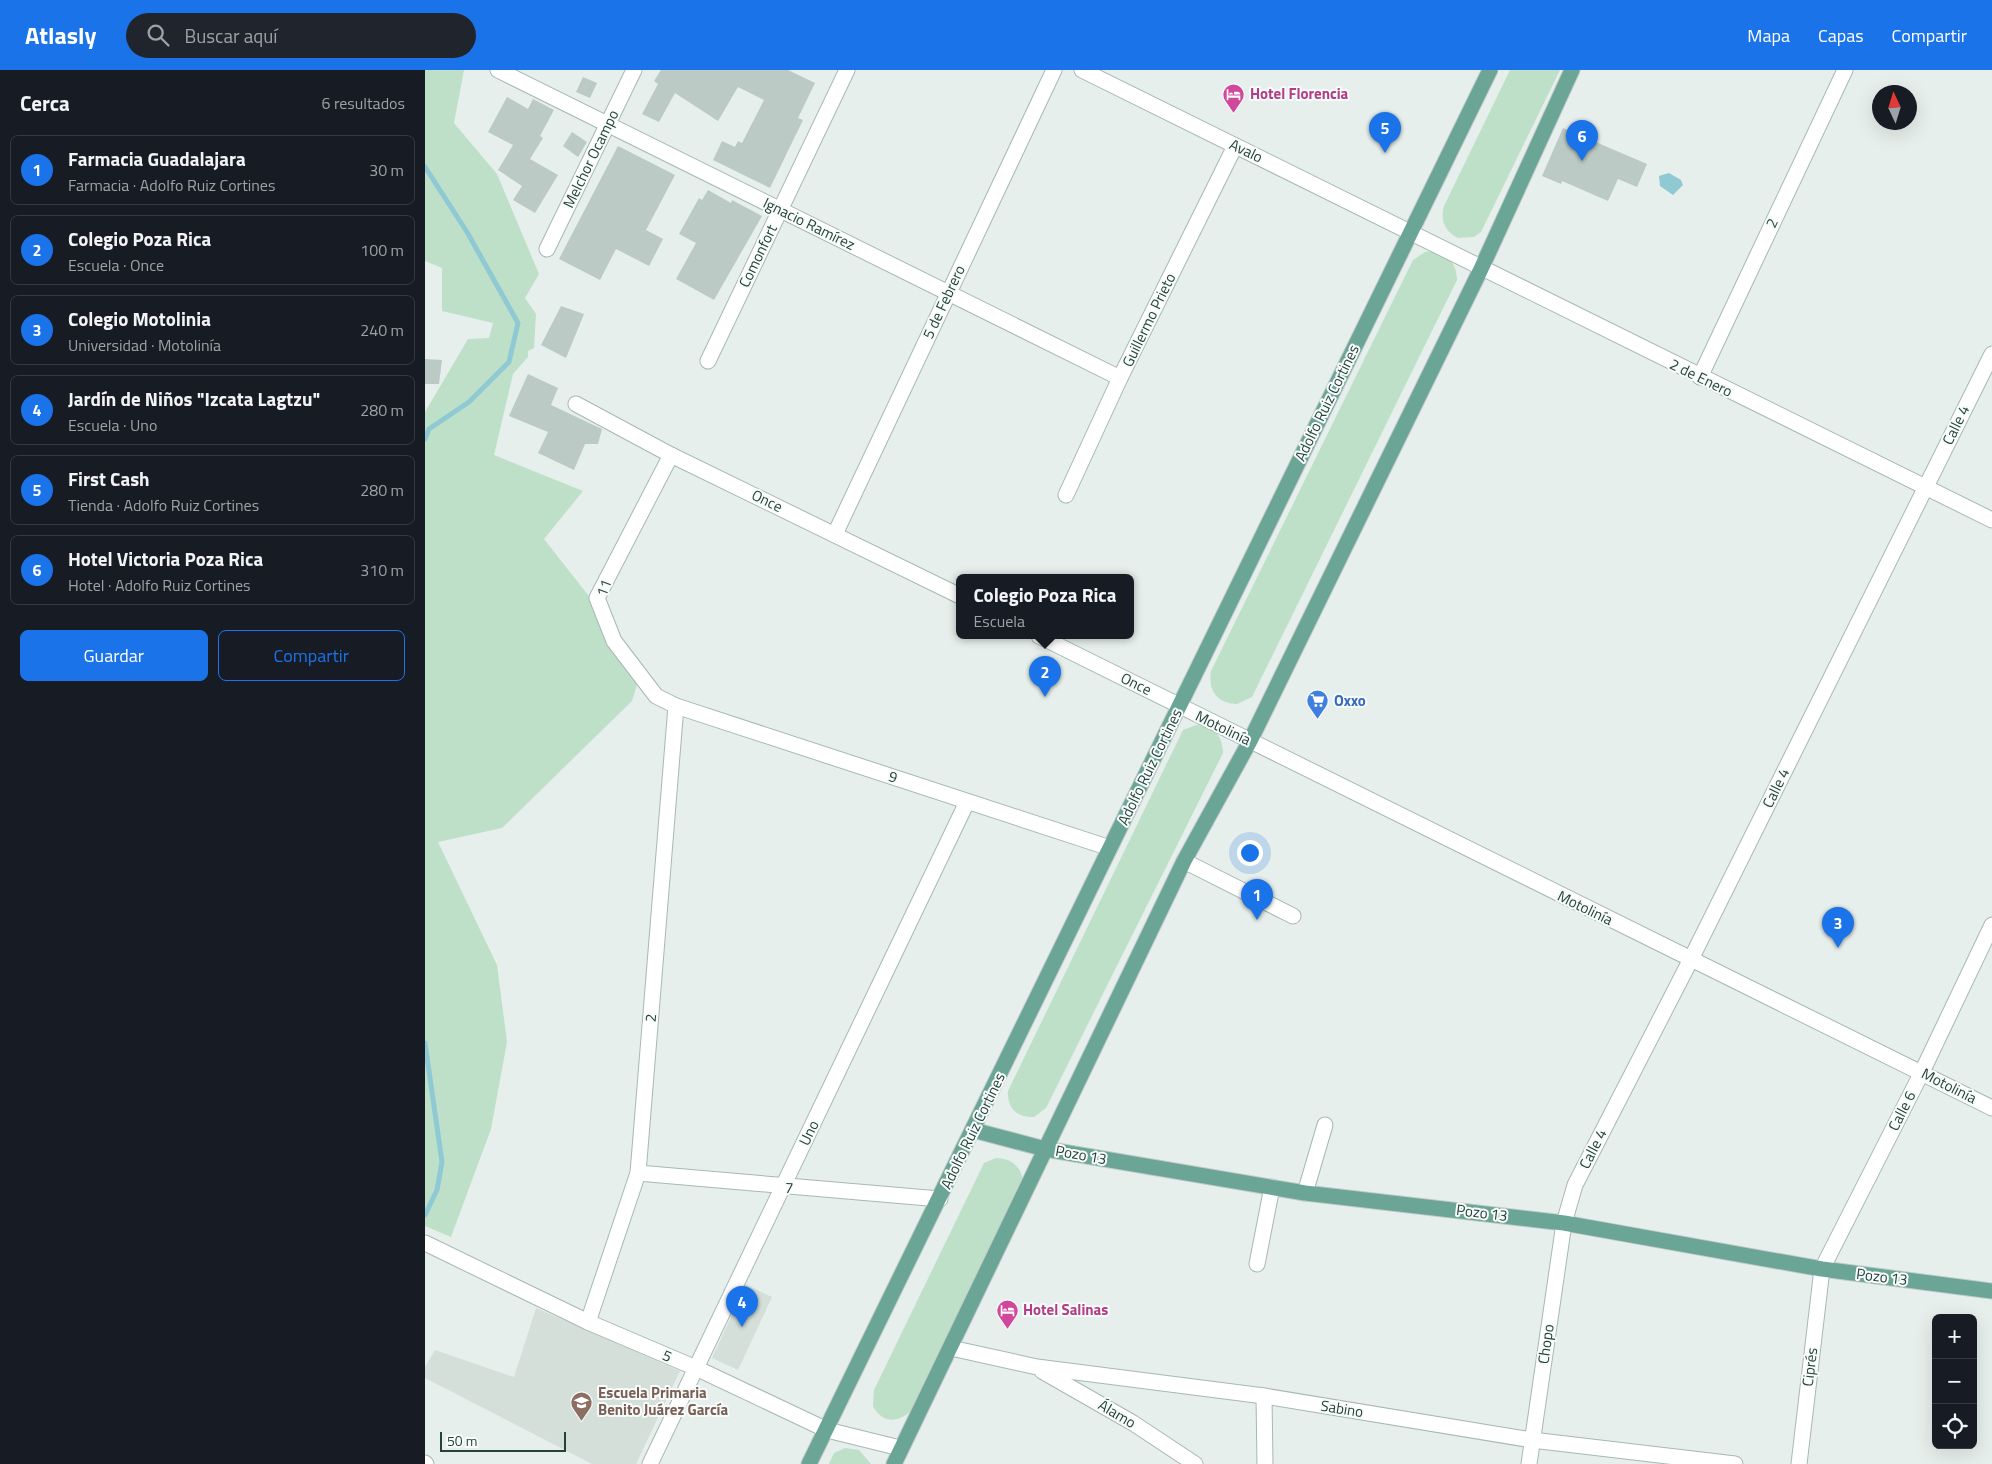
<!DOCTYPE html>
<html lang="es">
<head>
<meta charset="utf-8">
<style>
	:root { --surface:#171b24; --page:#20242c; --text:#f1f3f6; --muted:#9ea1a6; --line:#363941; --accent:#1a73e8 }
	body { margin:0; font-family:"Titillium Web",sans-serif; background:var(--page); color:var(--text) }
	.controls { position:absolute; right:15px; bottom:15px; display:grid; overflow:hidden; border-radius:8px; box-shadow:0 5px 20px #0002 }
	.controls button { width:45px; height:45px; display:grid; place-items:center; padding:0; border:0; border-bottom:1px solid var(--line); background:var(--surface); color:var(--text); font:25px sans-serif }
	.compass { position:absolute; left:1447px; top:15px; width:45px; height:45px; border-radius:50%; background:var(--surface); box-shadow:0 5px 20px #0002; rotate:356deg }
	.scale { position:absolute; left:15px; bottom:12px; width:126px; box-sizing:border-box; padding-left:5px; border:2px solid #24423a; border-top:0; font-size:14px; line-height:18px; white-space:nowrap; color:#24423a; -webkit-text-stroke:4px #f7fbf9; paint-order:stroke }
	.you { position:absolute; left:824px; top:782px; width:18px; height:18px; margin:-12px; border:4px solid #fff; border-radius:50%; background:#1a73e8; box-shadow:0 0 0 8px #1a73e833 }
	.badge { display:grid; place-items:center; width:32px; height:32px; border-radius:50%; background:var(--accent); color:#fff; font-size:16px; font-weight:700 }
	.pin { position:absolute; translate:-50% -41px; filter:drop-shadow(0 1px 2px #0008) }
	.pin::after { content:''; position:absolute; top:26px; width:18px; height:15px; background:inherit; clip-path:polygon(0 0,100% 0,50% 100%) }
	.popup { position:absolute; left:531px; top:504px; width:178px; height:65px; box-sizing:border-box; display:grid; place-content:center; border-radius:8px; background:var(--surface); filter:drop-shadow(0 1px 4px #0005); font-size:16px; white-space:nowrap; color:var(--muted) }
	.popup b { font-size:19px; color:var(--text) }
	.popup::after { content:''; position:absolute; left:50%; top:100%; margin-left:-10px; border:10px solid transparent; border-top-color:var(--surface) }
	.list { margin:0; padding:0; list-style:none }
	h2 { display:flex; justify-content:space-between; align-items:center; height:65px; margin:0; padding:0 20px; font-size:21px }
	h2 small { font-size:16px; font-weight:400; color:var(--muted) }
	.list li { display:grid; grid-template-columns:32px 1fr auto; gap:15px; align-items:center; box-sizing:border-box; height:70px; margin:0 10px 10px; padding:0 10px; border:1px solid var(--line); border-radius:8px }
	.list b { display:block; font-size:19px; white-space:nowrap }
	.list p { margin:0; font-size:16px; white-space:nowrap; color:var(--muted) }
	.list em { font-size:16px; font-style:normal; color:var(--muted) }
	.actions { display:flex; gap:10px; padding:15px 20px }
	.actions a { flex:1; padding:11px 0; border:1px solid var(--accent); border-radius:8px; text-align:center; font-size:18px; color:var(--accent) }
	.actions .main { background:var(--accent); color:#fff }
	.icon { flex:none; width:28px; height:28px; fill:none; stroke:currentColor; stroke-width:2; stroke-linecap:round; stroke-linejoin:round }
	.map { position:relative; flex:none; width:1567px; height:1394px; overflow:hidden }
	header { display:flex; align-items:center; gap:30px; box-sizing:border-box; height:70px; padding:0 25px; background:var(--accent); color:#fff }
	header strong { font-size:24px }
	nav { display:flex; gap:28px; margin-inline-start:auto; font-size:18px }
	.search { width:350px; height:45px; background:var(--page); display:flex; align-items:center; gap:12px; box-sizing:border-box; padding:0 18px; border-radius:28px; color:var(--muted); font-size:19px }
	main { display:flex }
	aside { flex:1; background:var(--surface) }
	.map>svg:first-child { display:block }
</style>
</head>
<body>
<header>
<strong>Atlasly</strong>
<div class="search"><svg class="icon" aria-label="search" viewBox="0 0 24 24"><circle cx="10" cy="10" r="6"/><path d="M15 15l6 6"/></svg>Buscar aquí</div>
<nav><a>Mapa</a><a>Capas</a><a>Compartir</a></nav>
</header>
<main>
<aside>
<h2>Cerca<small>6 resultados</small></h2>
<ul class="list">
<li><span class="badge">1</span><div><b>Farmacia Guadalajara</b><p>Farmacia · Adolfo Ruiz Cortines</p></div><em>30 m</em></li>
<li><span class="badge">2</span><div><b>Colegio Poza Rica</b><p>Escuela · Once</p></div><em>100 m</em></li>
<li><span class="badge">3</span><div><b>Colegio Motolinia</b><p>Universidad · Motolinía</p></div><em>240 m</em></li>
<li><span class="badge">4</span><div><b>Jardín de Niños &quot;Izcata Lagtzu&quot;</b><p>Escuela · Uno</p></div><em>280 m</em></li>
<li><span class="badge">5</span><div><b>First Cash</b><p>Tienda · Adolfo Ruiz Cortines</p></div><em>280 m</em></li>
<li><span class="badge">6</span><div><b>Hotel Victoria Poza Rica</b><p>Hotel · Adolfo Ruiz Cortines</p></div><em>310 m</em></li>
</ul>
<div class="actions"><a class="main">Guardar</a><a>Compartir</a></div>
</aside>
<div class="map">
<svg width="1567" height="1394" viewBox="0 0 1567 1394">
	<rect width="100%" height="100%" fill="#e6efeb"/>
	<g fill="#d4dfda">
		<polygon points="321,1215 347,1227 313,1300 287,1288"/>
		<polygon points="111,1238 255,1301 211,1394 167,1394 0,1308 0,1297 10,1280 89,1307"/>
	</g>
	<g fill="#bfe0c8">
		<polygon points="0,0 39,0 29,53 72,104 114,204 100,228 111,244 109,278 103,281 103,287 88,304 69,385 158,421 119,469 218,595 207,631 77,758 13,772 72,895 82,972 66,1059 26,1167 0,1156 0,342 43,269 64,268 68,253 17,241 17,198 0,191"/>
		<path d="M 1085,0 L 1135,0 L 1056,162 L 1049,167 L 1033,168 C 1020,161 1015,151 1019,136 Z"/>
		<path d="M 1009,181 C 1024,187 1031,192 1032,210 L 827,627 L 812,634 C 792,633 783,621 786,601 L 988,190 L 1000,182 Z"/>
		<path d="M 771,655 C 788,655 798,666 798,683 L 621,1038 L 609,1047 C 592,1048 582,1038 583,1021 L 758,660 Z"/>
		<path d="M 571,1088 C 586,1088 597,1097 598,1112 L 485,1342 C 471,1354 456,1352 448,1336 L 449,1320 L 559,1093 Z"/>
		<polygon points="420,1378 434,1380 446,1394 404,1394 409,1383"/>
	</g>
	<polygon fill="#8ec9d4" points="1244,103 1256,110 1258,115 1248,125 1235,116 1234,106"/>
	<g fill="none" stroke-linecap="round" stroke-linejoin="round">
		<g stroke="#8ec9d4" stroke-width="5">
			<polyline points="0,97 42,162 93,253 84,292 44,332 4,359 0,369"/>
			<polyline points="0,973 17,1092 12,1120 0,1145"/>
		</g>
	</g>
	<g fill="#bbcac4">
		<polygon points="236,0 363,0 390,13 373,48 378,50 345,118 288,90 297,71 310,77 313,71 317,73 339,30 313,17 293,51 250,23 234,52 217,44 233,14 229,11"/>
		<polygon points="158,7 172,13 165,28 151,22"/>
		<polygon points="82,27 103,39 108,29 129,40 115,66 118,68 105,89 133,105 110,143 88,130 97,116 73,100 88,75 63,62"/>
		<polygon points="1138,58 1222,94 1212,117 1193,109 1183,131 1137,111 1136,114 1117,106"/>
		<polygon points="147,62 162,72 153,87 138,76"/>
		<polygon points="193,76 250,105 221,160 238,169 224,196 191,179 175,210 134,189"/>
		<polygon points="283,120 306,133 307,130 337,146 289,230 251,209 271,173 254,164 274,128 277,130"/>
		<polygon points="136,236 159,244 141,288 116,275"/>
		<polygon points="0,289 17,290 14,314 0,314"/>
		<polygon points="103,304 133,318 126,335 177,359 173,374 160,374 149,400 113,383 123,362 84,346"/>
	</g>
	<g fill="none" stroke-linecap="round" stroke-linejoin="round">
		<defs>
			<g id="minor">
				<polyline points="73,0 695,308"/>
				<polyline points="657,0 1567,450"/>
				<polyline points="122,179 209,0"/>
				<polyline points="283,291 422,0"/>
				<polyline points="1275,307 1420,0"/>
				<polyline points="151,334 246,385 535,526"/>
				<polyline points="246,385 172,528 189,571 231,626 251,636 685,778"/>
				<polyline points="641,425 695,308 810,76"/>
				<polyline points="410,464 629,0"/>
				<polyline points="614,566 1567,1038"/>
				<polyline points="759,791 868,846"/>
				<polyline points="213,1103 515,1129"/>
				<polyline points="880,1123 900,1055"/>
				<polyline points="0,1173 163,1252 271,1298 402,1360 475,1378"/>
				<polyline points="832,1194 847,1117"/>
				<polyline points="163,1252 213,1103 251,636"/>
				<polyline points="526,1278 612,1297 839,1326 1107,1370 1310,1394"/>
				<polyline points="617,1301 708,1353 770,1394"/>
				<polyline points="839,1326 840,1394"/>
				<polyline points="0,1393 1,1394"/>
				<polyline points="225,1394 542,732"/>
				<polyline points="1104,1394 1139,1153 1150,1115 1265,891 1567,284"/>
				<polyline points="1374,1394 1397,1199 1497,1002 1567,855"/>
			</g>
			<g id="major">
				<polyline points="548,1060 620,1079 880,1123 1139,1153 1397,1199 1567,1221"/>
				<polyline points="384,1394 1065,0"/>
				<polyline points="469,1394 759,791 825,671 1056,199 1147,0"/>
			</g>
		</defs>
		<use href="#minor" stroke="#a8b8b2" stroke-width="17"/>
		<use href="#major" stroke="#c2cac8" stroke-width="17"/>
		<use href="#minor" stroke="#fff" stroke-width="15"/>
		<use href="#major" stroke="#6aa596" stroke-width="15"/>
	</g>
	<defs>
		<symbol id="hotel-pin" viewBox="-11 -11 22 30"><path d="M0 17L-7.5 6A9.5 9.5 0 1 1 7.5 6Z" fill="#d1479c" stroke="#f7fbf9"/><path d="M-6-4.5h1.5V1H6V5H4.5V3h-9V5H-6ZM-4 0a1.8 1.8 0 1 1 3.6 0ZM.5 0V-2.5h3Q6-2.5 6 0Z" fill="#fff"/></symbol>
		<symbol id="supermarket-pin" viewBox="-11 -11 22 30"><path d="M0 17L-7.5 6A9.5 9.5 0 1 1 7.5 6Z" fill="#3f7fe0" stroke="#f7fbf9"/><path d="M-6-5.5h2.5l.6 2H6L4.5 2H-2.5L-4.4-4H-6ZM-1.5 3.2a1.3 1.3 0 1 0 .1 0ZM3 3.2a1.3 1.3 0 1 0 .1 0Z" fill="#fff"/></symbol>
		<symbol id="school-pin" viewBox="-11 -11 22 30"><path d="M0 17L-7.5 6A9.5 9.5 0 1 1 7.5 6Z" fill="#8d6e63" stroke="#f7fbf9"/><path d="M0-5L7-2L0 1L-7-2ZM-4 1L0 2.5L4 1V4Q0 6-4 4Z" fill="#fff"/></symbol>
	</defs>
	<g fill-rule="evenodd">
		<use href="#hotel-pin" x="796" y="12" width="25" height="34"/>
		<use href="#supermarket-pin" x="880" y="618" width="25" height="34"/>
		<use href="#hotel-pin" x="570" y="1228" width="25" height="34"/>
		<use href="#school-pin" x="144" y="1320" width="25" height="34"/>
	</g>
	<g text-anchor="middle" stroke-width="4" stroke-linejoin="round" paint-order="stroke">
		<g font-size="15" font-weight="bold" fill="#b23c85" stroke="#f7fbf9" text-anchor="start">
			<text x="825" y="29">Hotel Florencia</text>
			<text x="598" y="1245">Hotel Salinas</text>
		</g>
		<g font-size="15" fill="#24423a" stroke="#f7fbf9">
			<text transform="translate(821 81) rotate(26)" y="5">Avalo</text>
			<text transform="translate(166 89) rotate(-64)" y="5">Melchor Ocampo</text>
			<text transform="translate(1347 153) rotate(-65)" y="5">2</text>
			<text transform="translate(384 154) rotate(26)" y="5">Ignacio Ramírez</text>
			<text transform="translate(333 186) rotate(-64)" y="5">Comonfort</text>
			<text transform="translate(519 232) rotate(-65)" y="5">5 de Febrero</text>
			<text transform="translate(724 250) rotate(-64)" y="5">Guillermo Prieto</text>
			<text transform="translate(1276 308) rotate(26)" y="5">2 de Enero</text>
			<text transform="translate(902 333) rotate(-64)" y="5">Adolfo Ruiz Cortines</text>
			<text transform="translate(1531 355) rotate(-64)" y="5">Calle 4</text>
			<text transform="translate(342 431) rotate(26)" y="5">Once</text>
			<text transform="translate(179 518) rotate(-69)" y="5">11</text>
			<text transform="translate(711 614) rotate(26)" y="5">Once</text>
			<text transform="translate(798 658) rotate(26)" y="5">Motolinía</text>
			<text transform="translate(725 697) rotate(-64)" y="5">Adolfo Ruiz Cortines</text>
			<text transform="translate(468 707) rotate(18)" y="5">9</text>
			<text transform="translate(1351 718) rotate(-64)" y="5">Calle 4</text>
			<text transform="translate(1160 838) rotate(26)" y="5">Motolinía</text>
			<text transform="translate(226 948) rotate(-85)" y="5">2</text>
			<text transform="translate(1524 1016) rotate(27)" y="5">Motolinía</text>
			<text transform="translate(1477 1041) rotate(-63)" y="5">Calle 6</text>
			<text transform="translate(548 1061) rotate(-64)" y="5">Adolfo Ruiz Cortines</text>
			<text transform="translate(384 1063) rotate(-64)" y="5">Uno</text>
			<text transform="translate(1168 1079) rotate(-63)" y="5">Calle 4</text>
			<text transform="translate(656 1085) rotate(10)" y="5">Pozo 13</text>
			<text transform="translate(364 1118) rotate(4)" y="5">7</text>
			<text transform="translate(1057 1143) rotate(7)" y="5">Pozo 13</text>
			<text transform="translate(1457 1207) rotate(7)" y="5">Pozo 13</text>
			<text transform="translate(1121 1274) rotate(-82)" y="5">Chopo</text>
			<text transform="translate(242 1286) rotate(23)" y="5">5</text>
			<text transform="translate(1385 1297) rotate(-83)" y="5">Ciprés</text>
			<text transform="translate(917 1339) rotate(9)" y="5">Sabino</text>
			<text transform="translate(692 1344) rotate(31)" y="5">Álamo</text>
		</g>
		<g font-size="15" font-weight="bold" fill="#366cbe" stroke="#f7fbf9" text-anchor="start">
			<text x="909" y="636">Oxxo</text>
		</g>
		<g font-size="15" font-weight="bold" fill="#785e54" stroke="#f7fbf9" text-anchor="start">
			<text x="173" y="1328">Escuela Primaria<tspan x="173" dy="17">Benito Juárez García</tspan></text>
		</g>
	</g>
</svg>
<div class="controls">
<button>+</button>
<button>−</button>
<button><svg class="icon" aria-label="locate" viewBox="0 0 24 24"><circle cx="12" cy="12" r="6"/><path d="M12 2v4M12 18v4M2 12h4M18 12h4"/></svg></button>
</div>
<svg class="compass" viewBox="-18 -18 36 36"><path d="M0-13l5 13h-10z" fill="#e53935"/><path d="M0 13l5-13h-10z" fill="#9ea1a6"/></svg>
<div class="scale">50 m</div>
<div class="you"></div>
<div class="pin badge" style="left:832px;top:850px">1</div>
<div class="pin badge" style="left:620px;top:627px">2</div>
<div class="popup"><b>Colegio Poza Rica</b>Escuela</div>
<div class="pin badge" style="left:1413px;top:878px">3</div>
<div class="pin badge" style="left:317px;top:1257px">4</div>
<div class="pin badge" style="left:960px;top:83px">5</div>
<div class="pin badge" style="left:1157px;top:91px">6</div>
</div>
</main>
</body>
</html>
